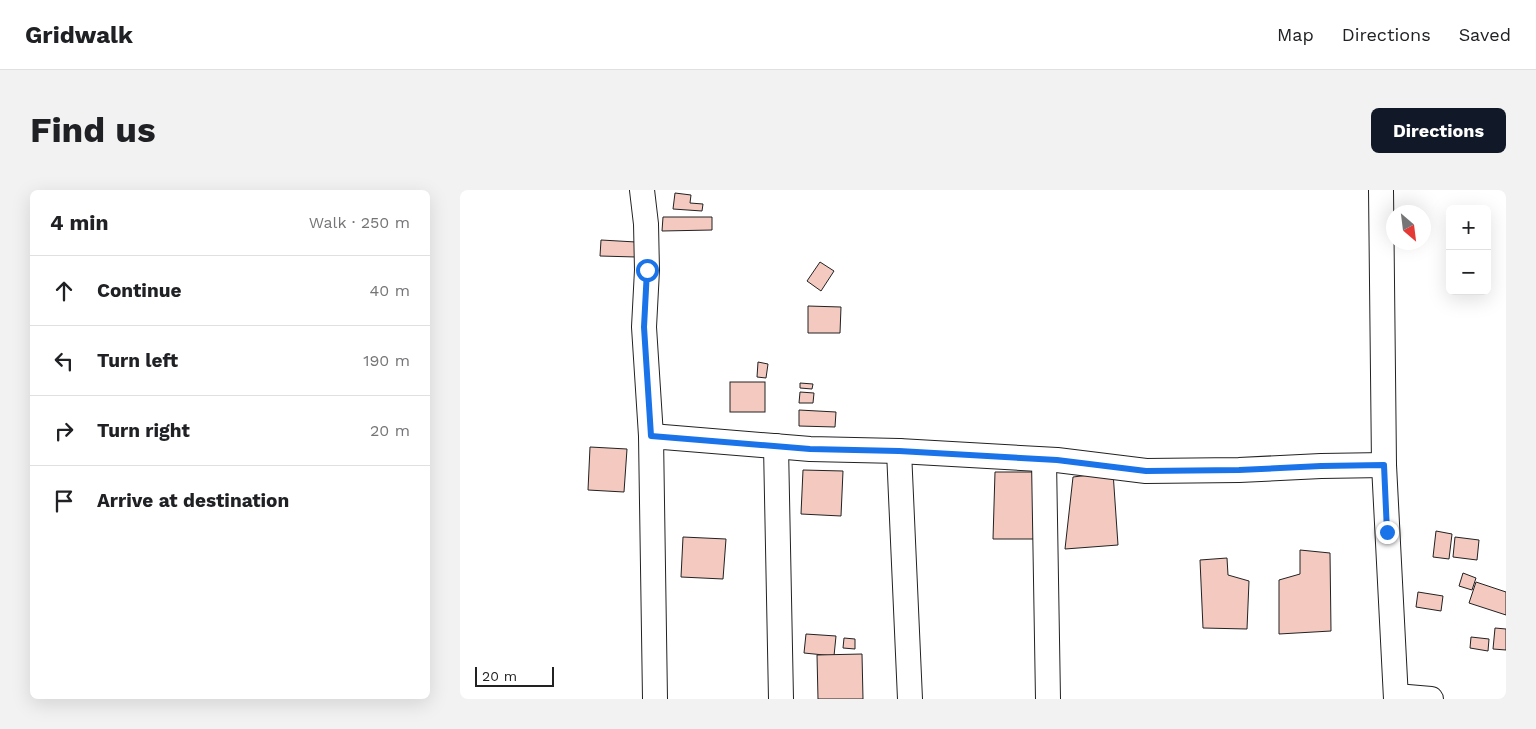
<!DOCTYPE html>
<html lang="en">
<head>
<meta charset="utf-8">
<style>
	:root { --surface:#fff; --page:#f2f2f2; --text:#202124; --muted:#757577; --line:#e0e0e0; --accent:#111827 }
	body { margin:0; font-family:"Work Sans",sans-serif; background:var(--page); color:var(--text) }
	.controls { position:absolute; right:15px; top:15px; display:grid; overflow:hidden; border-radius:8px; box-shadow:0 5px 20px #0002 }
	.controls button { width:45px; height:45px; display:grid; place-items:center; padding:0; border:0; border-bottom:1px solid var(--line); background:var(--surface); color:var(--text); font:25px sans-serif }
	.compass { position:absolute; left:926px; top:15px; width:45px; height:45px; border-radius:50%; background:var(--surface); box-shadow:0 5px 20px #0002; rotate:152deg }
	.scale { position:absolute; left:15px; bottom:12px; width:79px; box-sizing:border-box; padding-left:5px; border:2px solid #222; border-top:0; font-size:14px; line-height:18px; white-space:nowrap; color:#222; -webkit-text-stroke:4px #fff; paint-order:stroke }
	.stop { position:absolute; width:15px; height:15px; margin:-11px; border:4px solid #1a73e8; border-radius:50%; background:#fff }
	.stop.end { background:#1a73e8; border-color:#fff; box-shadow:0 1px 5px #0008 }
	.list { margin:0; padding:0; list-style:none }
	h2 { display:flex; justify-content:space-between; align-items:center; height:65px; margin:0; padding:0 20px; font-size:21px }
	h2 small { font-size:16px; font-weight:400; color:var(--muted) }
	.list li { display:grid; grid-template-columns:32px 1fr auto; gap:15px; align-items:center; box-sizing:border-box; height:70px; padding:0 20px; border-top:1px solid var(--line) }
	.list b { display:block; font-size:19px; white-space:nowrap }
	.list em { font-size:16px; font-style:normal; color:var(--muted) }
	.icon { flex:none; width:28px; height:28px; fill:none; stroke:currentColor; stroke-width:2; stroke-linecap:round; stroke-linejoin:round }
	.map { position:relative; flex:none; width:1046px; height:509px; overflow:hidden; border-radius:8px }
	header { display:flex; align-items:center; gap:30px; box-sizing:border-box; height:70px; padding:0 25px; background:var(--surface); border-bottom:1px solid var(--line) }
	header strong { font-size:24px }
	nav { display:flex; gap:28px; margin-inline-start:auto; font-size:18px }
	.intro { display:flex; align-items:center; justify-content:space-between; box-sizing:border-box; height:120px; padding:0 30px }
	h1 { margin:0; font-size:35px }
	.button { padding:12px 22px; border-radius:8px; background:var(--accent); color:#fff; font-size:18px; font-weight:700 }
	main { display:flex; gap:30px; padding:0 30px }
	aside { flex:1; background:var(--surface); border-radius:8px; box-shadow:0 5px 20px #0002 }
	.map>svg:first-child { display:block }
</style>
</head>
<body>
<header>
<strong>Gridwalk</strong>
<nav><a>Map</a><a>Directions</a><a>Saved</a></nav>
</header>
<div class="intro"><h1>Find us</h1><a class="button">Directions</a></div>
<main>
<aside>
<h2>4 min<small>Walk · 250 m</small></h2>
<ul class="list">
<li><svg class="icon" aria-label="ahead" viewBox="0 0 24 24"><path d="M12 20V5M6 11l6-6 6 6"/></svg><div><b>Continue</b></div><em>40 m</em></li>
<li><svg class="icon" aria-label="left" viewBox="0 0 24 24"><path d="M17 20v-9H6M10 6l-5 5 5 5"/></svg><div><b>Turn left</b></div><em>190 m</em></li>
<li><svg class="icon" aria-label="right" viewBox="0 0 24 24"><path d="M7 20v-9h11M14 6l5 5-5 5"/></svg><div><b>Turn right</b></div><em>20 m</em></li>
<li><svg class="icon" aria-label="arrive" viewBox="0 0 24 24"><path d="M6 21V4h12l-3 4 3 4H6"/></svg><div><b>Arrive at destination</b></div></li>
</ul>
</aside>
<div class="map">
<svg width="1046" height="509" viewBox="0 0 1046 509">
	<rect width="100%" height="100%" fill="#fff"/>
	<g fill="#f3c9c0" stroke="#222">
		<polygon points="215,3 231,5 230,13 243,14 242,21 213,19"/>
		<polygon points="203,27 252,27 252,40 202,41"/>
		<polygon points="141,50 176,52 176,67 140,66"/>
		<polygon points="360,72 374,81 361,101 347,91"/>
		<polygon points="348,116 381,117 380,143 348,143"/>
		<polygon points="298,172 308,174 306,188 297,187"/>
		<rect x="270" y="192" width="35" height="30"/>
		<polygon points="340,193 353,194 352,199 340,198"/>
		<polygon points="340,202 354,203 353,213 339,213"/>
		<polygon points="339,220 376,222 375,237 339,236"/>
		<polygon points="130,257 167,259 164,302 128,300"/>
		<polygon points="343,280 383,281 381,326 341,324"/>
		<polygon points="535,282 575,282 574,349 533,349"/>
		<polygon points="653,282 658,355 605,359 613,287"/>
		<polygon points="976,341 992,344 989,369 973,367"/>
		<polygon points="223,347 266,349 263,389 221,387"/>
		<polygon points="995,347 1019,350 1017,370 993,367"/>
		<polygon points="840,360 870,363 871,441 819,444 819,390 840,384"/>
		<polygon points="767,368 768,385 789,391 787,439 743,438 740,370"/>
		<polygon points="1003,383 1016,388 1012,400 999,396"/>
		<polygon points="1016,392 1046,402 1046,425 1009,413"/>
		<polygon points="958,402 983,406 981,421 956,417"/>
		<polygon points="1035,438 1046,439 1046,460 1033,459"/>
		<polygon points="346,444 376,446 374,466 344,463"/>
		<polygon points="1011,447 1029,449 1028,461 1010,458"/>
		<polygon points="384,448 395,449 395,459 383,458"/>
		<polygon points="402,464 403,509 358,509 357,465"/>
	</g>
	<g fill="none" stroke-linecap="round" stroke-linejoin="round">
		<defs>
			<g id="minor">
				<polyline points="182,0 186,34 187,80 184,137 191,246"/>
				<polyline points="921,0 924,275 936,509"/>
				<polyline points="316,256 321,509"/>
				<polyline points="439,261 450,509"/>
				<polyline points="584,270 588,509"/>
				<polyline points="936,506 971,509"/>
				<polyline points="195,509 191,246 350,259 439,261 597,270 686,281 779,280 861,276 924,275"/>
			</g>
		</defs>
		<use href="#minor" stroke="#222" stroke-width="26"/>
		<use href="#minor" stroke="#fff" stroke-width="24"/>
	</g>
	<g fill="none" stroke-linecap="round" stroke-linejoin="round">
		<polyline stroke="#1a73e8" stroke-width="6" points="187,80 184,137 191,246 350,259 439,261 597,270 686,281 779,280 861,276 924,275 927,342"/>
	</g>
</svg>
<div class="controls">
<button>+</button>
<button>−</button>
</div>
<svg class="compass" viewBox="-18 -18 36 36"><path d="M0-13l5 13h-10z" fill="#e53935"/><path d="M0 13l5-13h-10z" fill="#757577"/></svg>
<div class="scale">20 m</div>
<div class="stop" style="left:187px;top:80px"></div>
<div class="stop end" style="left:927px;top:342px"></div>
</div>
</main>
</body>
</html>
